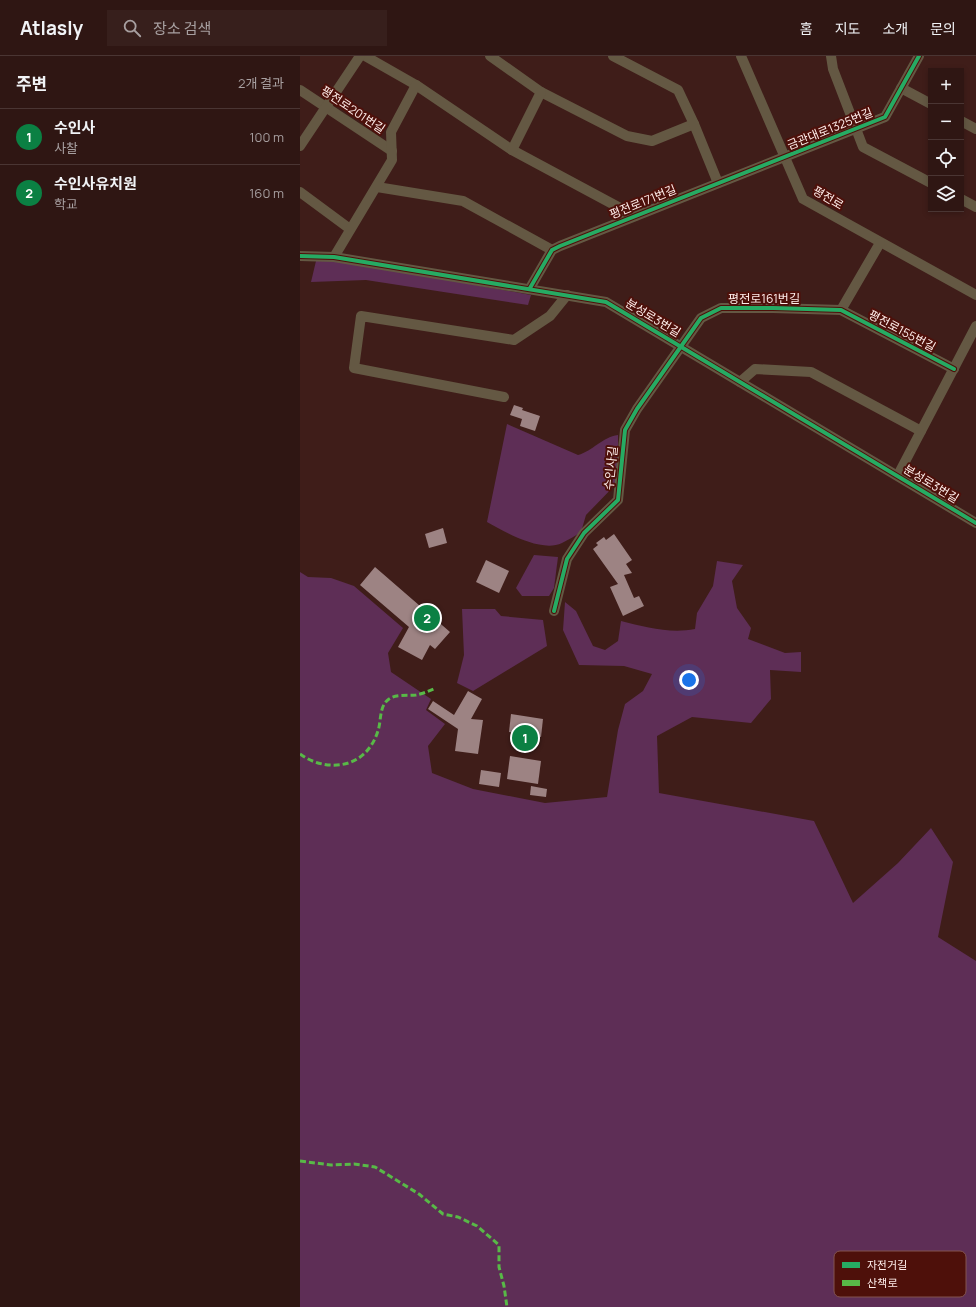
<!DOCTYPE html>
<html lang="ko">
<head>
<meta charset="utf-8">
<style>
	:root { --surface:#2f1613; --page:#371f1c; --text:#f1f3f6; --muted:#a79fa0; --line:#4a3533; --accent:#0b8043 }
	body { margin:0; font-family:Manrope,"Noto Sans KR",sans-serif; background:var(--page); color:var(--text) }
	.controls { position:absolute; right:12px; top:12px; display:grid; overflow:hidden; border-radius:0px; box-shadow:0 2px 6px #0003 }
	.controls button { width:36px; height:36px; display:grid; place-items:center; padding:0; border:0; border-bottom:1px solid var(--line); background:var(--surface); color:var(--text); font:20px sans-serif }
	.you { position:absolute; left:389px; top:624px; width:14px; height:14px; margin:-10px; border:3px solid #fff; border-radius:50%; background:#1a73e8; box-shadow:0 0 0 6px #1a73e833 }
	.badge { display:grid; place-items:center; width:26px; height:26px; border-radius:50%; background:var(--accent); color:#fff; font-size:13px; font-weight:700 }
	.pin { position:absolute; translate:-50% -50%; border:2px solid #fff; box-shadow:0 1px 4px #0006 }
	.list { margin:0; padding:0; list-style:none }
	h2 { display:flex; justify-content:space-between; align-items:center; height:52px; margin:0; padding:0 16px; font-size:17px }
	h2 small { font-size:13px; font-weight:400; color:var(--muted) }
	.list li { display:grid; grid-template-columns:26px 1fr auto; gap:12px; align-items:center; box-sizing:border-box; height:56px; padding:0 16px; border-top:1px solid var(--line) }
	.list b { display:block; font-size:15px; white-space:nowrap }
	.list p { margin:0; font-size:13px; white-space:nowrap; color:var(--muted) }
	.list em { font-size:13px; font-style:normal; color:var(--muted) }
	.icon { flex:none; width:22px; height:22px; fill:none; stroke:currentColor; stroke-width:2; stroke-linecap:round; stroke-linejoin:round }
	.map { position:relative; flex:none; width:676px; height:1251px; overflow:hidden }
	header { display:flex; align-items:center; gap:24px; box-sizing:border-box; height:56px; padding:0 20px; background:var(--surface); border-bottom:1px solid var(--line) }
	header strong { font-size:19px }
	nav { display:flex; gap:22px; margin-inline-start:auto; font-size:14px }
	.search { width:280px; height:36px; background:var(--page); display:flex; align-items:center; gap:10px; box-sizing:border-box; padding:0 14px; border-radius:0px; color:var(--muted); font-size:15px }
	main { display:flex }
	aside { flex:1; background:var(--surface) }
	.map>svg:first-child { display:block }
</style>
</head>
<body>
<header>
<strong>Atlasly</strong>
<div class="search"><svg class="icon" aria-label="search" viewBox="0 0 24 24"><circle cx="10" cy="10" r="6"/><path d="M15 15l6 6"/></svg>장소 검색</div>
<nav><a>홈</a><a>지도</a><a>소개</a><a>문의</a></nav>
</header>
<main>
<aside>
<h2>주변<small>2개 결과</small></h2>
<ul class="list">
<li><span class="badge">1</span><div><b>수인사</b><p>사찰</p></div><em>100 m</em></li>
<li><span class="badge">2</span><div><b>수인사유치원</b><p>학교</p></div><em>160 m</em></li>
</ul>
</aside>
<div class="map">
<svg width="676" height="1251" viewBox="0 0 676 1251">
	<rect width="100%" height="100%" fill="#3f1d19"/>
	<g fill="#5e2e56">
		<polygon points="31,203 231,239 228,249 66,224 11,226 16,205"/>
		<path d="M 207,368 L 278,399 C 293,395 302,381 318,379 L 318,426 L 286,459 L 281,476 C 275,480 268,484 262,487 C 241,497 205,476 187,466 Z"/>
		<polygon points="234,499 258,501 254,532 249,540 222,540 216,532"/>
		<path d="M 417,505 L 443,509 L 432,525 L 437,552 L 451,572 L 448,583 L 485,597 L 501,596 L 501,616 L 470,614 L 471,643 L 451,667 L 392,661 L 357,680 L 359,737 L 514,765 L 553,847 L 598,807 L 631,772 L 653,806 L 638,881 L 676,905 L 676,1251 L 0,1251 L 0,516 L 8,521 L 31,522 L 54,530 L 103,572 L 88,597 L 91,616 L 131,643 L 126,654 L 145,668 L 128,690 L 132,717 L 173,733 L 245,747 L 307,741 L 318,674 L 325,648 L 343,635 L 352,618 L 324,610 L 279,609 L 263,574 L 265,546 L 276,555 L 293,590 L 305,594 L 318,585 L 321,565 C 345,571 370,578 395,573 L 397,557 L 413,530 Z"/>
		<polygon points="162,553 195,553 201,560 243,564 247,590 173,635 157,627 164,599"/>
	</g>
	<g fill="#9d8383">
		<polygon points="214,349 223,352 222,354 240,360 235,375 220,370 222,363 210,359"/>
		<polygon points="143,472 147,487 129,492 125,478"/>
		<polygon points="314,478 332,504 326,508 332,517 324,519 334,542 339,540 344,550 323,560 310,531 318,528 293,493 298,489 296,487 304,481 306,484"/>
		<polygon points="186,504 209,515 199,537 176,526"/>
		<polygon points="75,511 150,576 135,593 130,589 122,604 98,591 109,571 60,529"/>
		<polygon points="168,635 182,643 171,663 183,664 178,698 155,695 158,673 128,653 133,645 154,659"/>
		<polygon points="211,658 243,663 241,681 209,676"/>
		<polygon points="210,700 241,705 238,728 207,723"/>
		<polygon points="181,714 201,717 199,731 179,728"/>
		<polygon points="231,730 247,733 246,741 230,739"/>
	</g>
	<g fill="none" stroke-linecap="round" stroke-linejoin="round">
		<g stroke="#645843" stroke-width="10">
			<polyline points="65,0 116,29 212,94 335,160"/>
			<polyline points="190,0 241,36 327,80 352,85 394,68"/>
			<polyline points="313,0 378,34 394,68 418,127"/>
			<polyline points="441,0 503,143 676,239"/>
			<polyline points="531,0 533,13 563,91 631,127"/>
			<polyline points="601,32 631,48"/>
			<polyline points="0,34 92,95"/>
			<polyline points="661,65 676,73"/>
			<polyline points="0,90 60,0"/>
			<polyline points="212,94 241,36"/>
			<polyline points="77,131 163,145 252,194"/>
			<polyline points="0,136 50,173"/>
			<polyline points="661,143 676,151"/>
			<polyline points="0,200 34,201 306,246 676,467"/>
			<polyline points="34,201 92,104 91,76 116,29"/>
			<polyline points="230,232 252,194 260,190 585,61 619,0"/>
			<polyline points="541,254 580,187"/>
			<polyline points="440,326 455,313 511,316 621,375"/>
			<polyline points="204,341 54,312 61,260 214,284 250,260 267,239"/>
			<polyline points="598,419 676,270"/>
			<polyline points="254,555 267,503 284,477 318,444 325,374 337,353 401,262 421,252 473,252 541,254 654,313"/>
		</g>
		<g stroke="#58b947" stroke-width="3" stroke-dasharray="6 3" stroke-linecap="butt">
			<path d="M 0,698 C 11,706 24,710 37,709 C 59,708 74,692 79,671 C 81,662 80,649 89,643 C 96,638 107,640 116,639 C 122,638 129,635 136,632"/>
			<polyline points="0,1105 31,1109 54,1108 75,1111 119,1138 143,1158 158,1161 177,1170 199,1189 199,1211 204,1230 207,1251"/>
		</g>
		<defs>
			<g id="cycleway">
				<polyline points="0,200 34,201 306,246 676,467"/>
				<polyline points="230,232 252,194 260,190 585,61 619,0"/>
				<polyline points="254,555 267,503 284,477 318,444 325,374 337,353 401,262 421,252 473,252 541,254 654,313"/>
			</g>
		</defs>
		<use href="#cycleway" stroke="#4e100a" stroke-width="6"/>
		<use href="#cycleway" stroke="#26ab63" stroke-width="4"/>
	</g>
	<g text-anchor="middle" stroke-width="4" stroke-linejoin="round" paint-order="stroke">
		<g font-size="12" fill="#ffeeeb" stroke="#4e100a">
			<text transform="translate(53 54) rotate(34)" y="4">평전로201번길</text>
			<text transform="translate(530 73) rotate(-22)" y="4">금관대로1325번길</text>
			<text transform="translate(528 142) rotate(31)" y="4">평전로</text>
			<text transform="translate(343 146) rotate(-22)" y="4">평전로171번길</text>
			<text x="464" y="247">평전로161번길</text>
			<text transform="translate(353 262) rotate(31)" y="4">분성로3번길</text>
			<text transform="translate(602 275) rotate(28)" y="4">평전로155번길</text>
			<text transform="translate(311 412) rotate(-84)" y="4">수인사길</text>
			<text transform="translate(631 428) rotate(31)" y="4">분성로3번길</text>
		</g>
	</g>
	<rect x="534" y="1195" width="132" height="46" rx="6" fill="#4e100a" stroke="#83534e" stroke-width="1"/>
	<rect x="542" y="1206" width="18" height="6" fill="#26ab63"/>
	<rect x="542" y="1224" width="18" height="6" fill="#58b947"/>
	<g font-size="11" fill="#ffeeeb">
		<text x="567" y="1213">자전거길</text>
		<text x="567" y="1231">산책로</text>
	</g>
</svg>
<div class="controls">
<button>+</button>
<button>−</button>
<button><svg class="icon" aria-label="locate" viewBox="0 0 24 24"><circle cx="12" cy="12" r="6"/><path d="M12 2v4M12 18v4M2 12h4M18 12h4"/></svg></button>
<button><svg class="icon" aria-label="layers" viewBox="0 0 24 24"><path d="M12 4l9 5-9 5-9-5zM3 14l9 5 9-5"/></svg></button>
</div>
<div class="you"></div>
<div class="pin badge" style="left:225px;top:682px">1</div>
<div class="pin badge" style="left:127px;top:562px">2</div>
</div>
</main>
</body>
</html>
